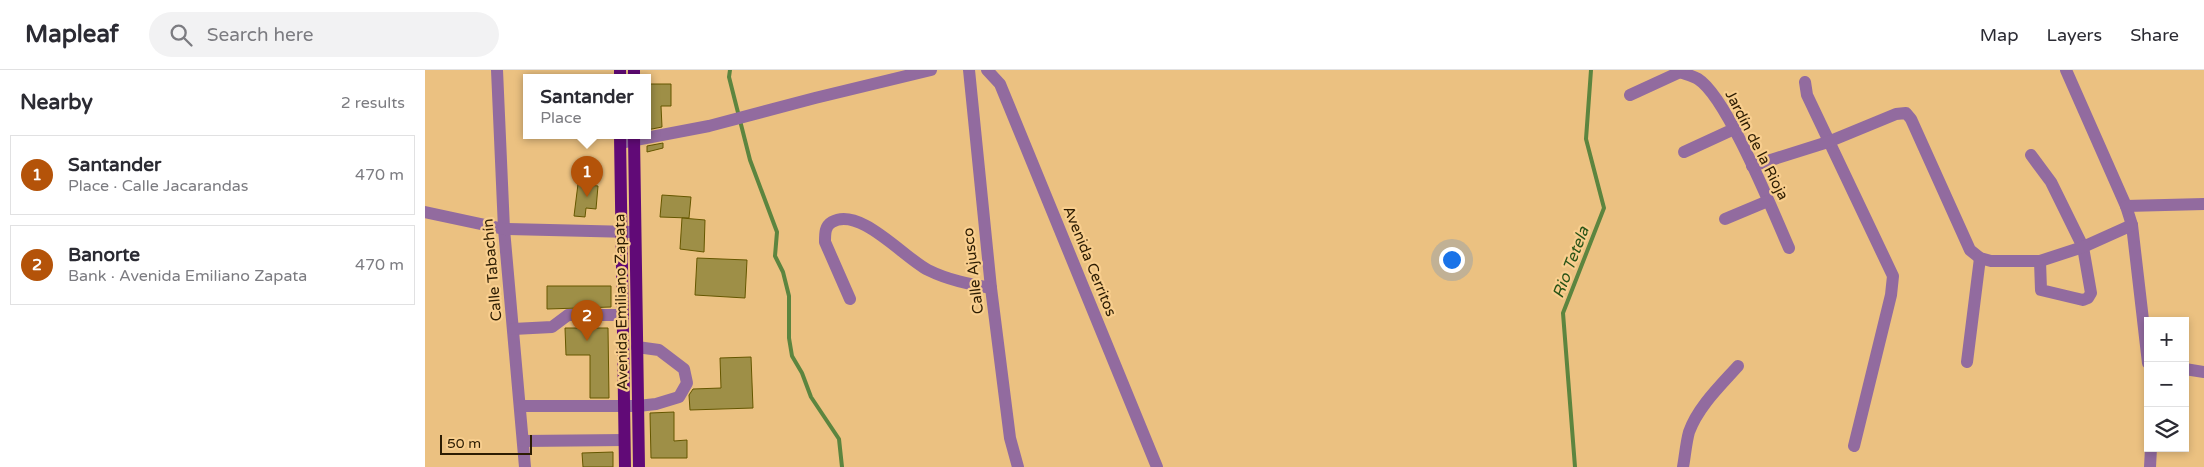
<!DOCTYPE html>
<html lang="en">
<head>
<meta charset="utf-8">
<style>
	:root { --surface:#fff; --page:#f2f2f3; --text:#2b2b33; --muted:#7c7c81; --line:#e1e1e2; --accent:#b45309 }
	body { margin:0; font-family:"Varela Round",sans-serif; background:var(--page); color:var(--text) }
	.controls { position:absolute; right:15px; bottom:15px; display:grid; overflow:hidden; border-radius:0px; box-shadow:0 2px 8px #0003 }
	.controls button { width:45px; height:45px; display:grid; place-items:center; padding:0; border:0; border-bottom:1px solid var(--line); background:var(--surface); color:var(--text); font:25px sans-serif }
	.scale { position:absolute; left:15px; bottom:12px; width:92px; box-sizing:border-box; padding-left:5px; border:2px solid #2c1c02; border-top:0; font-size:14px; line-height:18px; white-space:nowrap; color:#2c1c02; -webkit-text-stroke:4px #f8ce8e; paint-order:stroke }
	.you { position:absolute; left:1026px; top:189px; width:18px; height:18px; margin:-12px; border:4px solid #fff; border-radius:50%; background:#1a73e8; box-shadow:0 0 0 8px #1a73e833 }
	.badge { display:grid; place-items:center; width:32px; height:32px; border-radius:50%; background:var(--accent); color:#fff; font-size:16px; font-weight:700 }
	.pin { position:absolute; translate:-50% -41px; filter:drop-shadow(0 1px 2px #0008) }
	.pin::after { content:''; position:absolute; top:26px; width:18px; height:15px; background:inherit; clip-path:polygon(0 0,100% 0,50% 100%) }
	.popup { position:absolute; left:98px; top:4px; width:128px; height:65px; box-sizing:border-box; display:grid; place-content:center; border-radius:0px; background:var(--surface); filter:drop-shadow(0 1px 4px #0005); font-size:16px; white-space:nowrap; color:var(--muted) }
	.popup b { font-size:19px; color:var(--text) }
	.popup::after { content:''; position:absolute; left:50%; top:100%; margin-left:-10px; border:10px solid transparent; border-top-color:var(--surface) }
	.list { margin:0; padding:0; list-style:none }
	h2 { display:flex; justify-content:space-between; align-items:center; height:65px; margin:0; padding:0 20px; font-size:21px }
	h2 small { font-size:16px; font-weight:400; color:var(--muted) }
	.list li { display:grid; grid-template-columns:32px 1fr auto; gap:15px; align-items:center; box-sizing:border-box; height:80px; margin:0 10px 10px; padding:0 10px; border:1px solid var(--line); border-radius:0px }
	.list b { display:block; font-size:19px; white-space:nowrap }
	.list p { margin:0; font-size:16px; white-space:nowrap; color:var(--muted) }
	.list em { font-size:16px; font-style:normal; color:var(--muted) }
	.icon { flex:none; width:28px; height:28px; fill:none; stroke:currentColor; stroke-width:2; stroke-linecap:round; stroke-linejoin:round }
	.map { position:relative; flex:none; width:1779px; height:397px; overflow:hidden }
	header { display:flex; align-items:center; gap:30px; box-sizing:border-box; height:70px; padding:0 25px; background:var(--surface); border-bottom:1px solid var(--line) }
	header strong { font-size:24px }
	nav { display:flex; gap:28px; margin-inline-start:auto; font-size:18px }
	.search { width:350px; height:45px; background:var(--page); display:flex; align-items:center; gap:12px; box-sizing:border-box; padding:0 18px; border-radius:28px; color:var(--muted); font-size:19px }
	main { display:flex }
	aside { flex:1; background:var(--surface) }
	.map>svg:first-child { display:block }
</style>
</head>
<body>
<header>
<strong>Mapleaf</strong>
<div class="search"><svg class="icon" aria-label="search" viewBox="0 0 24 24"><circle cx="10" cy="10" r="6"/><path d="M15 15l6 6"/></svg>Search here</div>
<nav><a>Map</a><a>Layers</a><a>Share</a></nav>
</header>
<main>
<aside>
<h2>Nearby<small>2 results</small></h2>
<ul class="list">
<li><span class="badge">1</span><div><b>Santander</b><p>Place · Calle Jacarandas</p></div><em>470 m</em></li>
<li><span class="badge">2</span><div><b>Banorte</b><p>Bank · Avenida Emiliano Zapata</p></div><em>470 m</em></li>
</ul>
</aside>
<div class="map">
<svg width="1779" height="397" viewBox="0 0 1779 397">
	<rect width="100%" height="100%" fill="#ebc181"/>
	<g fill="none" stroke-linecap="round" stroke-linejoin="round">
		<g stroke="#5c853f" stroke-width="4">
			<polyline points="305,0 304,7 325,90 352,162 350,186 358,202 364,226 364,268 367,286 377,303 386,327 414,369 417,397"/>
			<polyline points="1150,397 1138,243 1179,138 1161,69 1166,0"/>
		</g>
	</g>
	<g fill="#9e8f47" stroke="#655700">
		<polygon points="222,14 246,14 246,36 236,36 237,57 222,60"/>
		<polygon points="238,73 238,78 222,82 222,76"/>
		<polygon points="153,114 173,116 171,139 161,138 160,147 149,146"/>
		<polygon points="237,125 266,127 264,148 235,147"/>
		<polygon points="257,148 280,150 279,182 255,179"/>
		<polygon points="272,188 322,190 320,228 270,225"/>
		<polygon points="122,216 186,216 186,237 122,239"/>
		<polygon points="140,258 183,258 184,328 165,328 165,285 141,285"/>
		<polygon points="326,287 328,338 265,340 264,325 268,319 296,318 295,288"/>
		<polygon points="249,342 249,371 262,370 262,388 226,388 225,343"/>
		<polygon points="188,382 188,397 158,397 157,383"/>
	</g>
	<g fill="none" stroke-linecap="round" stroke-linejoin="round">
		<g stroke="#926b9f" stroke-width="12">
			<polyline points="72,0 79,159 100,397"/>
			<polyline points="544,0 566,218 585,368 593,397"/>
			<polyline points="562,0 575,14 732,397"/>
			<polyline points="1641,0 1701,136 1707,155 1723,293"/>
			<path d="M 1255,2 C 1260,4 1268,6 1273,9 C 1302,27 1348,142 1364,178"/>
			<polyline points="1380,12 1382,25 1468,206 1466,225 1429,376"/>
			<polyline points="1205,25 1255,2"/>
			<polyline points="200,72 284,56 390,28 506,0"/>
			<polyline points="1259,82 1309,59"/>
			<polyline points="1606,85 1626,112 1658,177 1666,223 1663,228 1658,230 1616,220 1615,191"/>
			<polyline points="1327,96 1403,72 1471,44 1481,43 1486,49 1545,180 1555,188 1566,191 1615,191 1658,177 1707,155"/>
			<polyline points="1701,136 1779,134"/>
			<polyline points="0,142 79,159 207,162"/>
			<polyline points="1300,149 1343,131"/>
			<path d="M 425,229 L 400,172 C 400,163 400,156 407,152 C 435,136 479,188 503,200 C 523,210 544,214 566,218"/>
			<polyline points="88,259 127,257 143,245 198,245"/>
			<polyline points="1542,292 1555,188"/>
			<polyline points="1760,299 1779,302"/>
			<polyline points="95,336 213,336 231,334 254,327 262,313 259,299 234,280 212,277"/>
			<polyline points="98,371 199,370"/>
			<path d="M 1258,397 C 1260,386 1261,373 1264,362 C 1273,337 1295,316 1313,296"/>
			<polyline points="1725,397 1726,378"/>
		</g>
		<g stroke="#610a77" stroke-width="12">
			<polyline points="195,0 195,8"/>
			<polyline points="209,0 209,8"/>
			<polyline points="195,66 200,397"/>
			<polyline points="209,66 214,397"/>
		</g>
	</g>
	<g text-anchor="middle" stroke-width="4.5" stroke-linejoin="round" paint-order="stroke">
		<g font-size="15" fill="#2c1c02" stroke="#f8ce8e">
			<text transform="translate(1332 75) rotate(63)" y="5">Jardín de la Rioja</text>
			<text transform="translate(665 191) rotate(68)" y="5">Avenida Cerritos</text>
			<text transform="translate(67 200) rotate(-95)" y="5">Calle Tabachín</text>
			<text transform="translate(548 201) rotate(-97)" y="5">Calle Ajusco</text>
			<text transform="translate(196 232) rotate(-91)" y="5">Avenida Emiliano Zapata</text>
		</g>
		<g font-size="16" font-style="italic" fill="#295417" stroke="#f8ce8e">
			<text transform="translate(1145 192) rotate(-69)" y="6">Rio Tetela</text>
		</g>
	</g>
</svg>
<div class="controls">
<button>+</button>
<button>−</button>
<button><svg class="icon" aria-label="layers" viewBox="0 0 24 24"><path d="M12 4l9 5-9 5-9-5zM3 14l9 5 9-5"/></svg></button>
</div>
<div class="scale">50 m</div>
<div class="you"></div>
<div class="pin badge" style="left:162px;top:127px">1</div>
<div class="popup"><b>Santander</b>Place</div>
<div class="pin badge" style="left:162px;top:271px">2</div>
</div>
</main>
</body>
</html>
